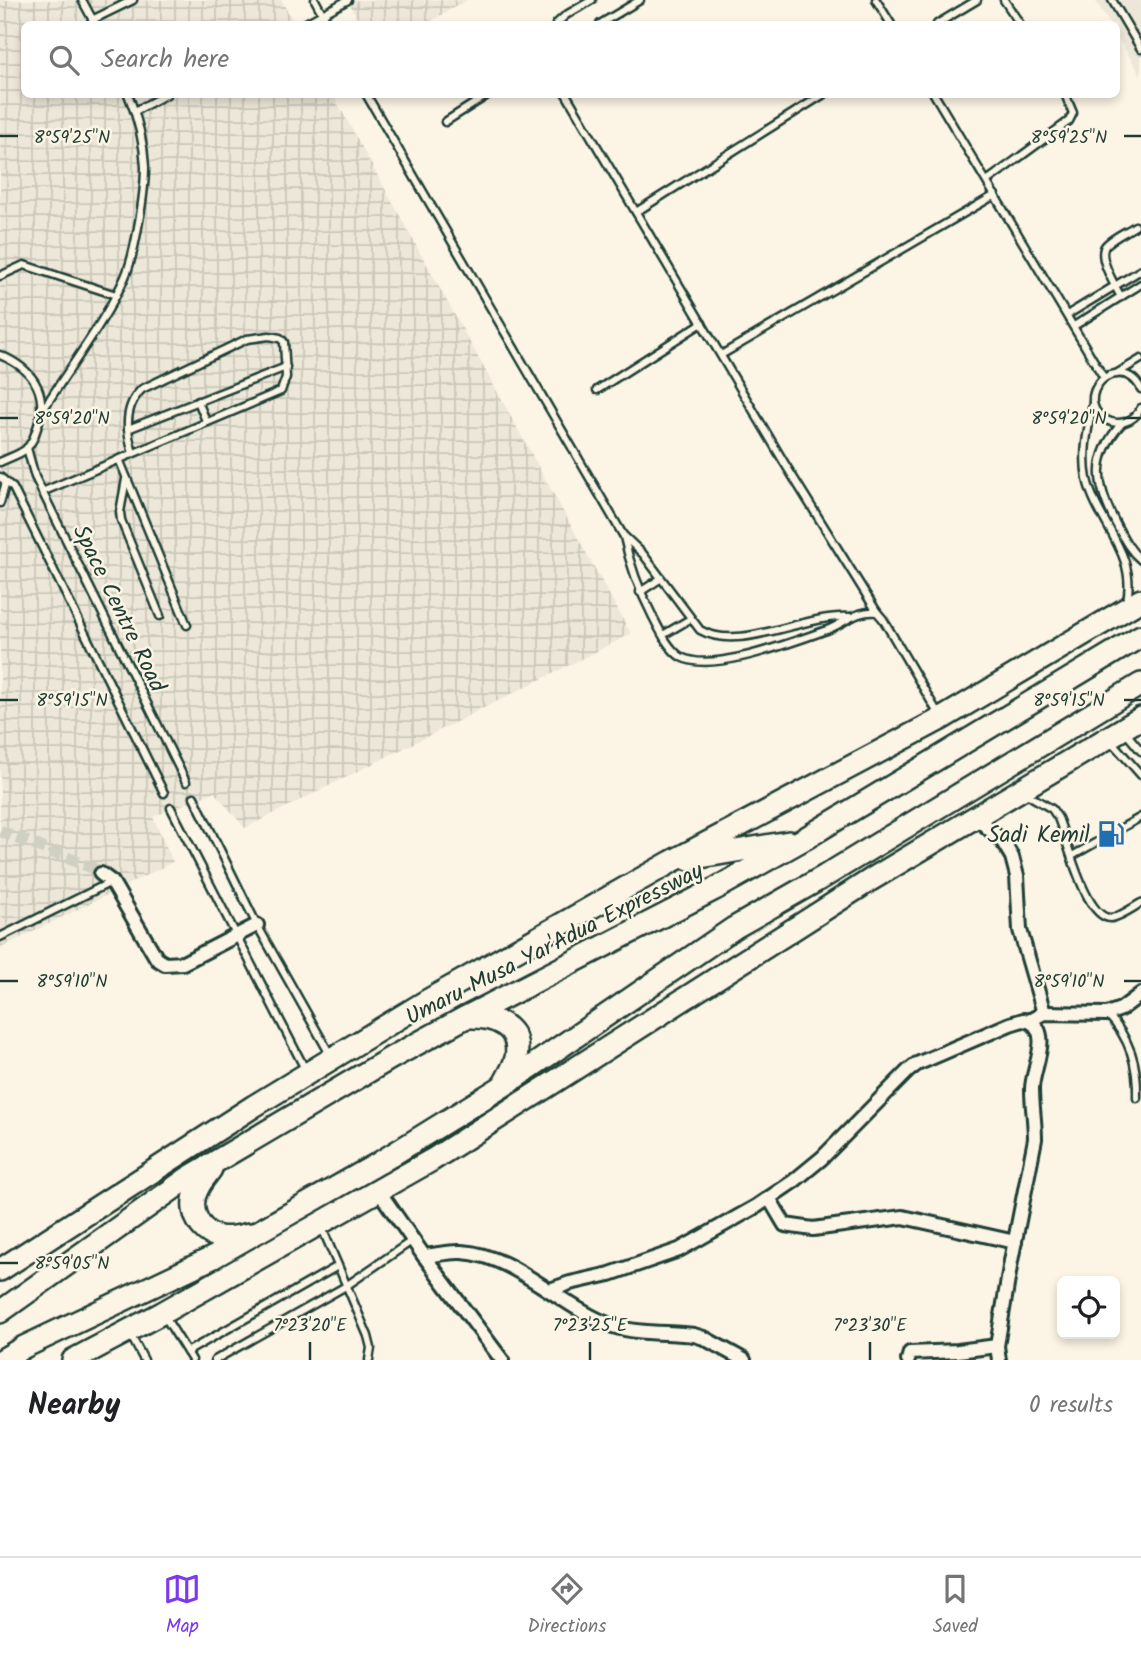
<!DOCTYPE html>
<html lang="en">
<head>
<meta charset="utf-8">
<style>
	:root { --surface:#fff; --page:#f2f2f2; --text:#202124; --muted:#757577; --line:#e0e0e0; --accent:#7c3aed }
	body { margin:0; font-family:Kalam,sans-serif; background:var(--page); color:var(--text) }
	.controls { position:absolute; right:21px; bottom:21px; display:grid; overflow:hidden; border-radius:10px; box-shadow:0 4px 10px #0003 }
	.controls button { width:63px; height:63px; display:grid; place-items:center; padding:0; border:0; border-bottom:2px solid var(--line); background:var(--surface); color:var(--text); font:35px sans-serif }
	.list { margin:0; padding:0; list-style:none }
	h2 { display:flex; justify-content:space-between; align-items:center; height:91px; margin:0; padding:0 28px; font-size:30px }
	h2 small { font-size:23px; font-weight:400; color:var(--muted) }
	.icon { flex:none; width:38px; height:38px; fill:none; stroke:currentColor; stroke-width:2; stroke-linecap:round; stroke-linejoin:round }
	.map { position:relative; flex:none; width:1141px; height:1360px; overflow:hidden }
	.search { position:absolute; background:var(--surface); box-shadow:0 4px 10px #0003; left:21px; right:21px; top:21px; height:77px; display:flex; align-items:center; gap:18px; box-sizing:border-box; padding:0 24px; border-radius:10px; color:var(--muted); font-size:26px }
	.sheet { height:196px; background:var(--surface) }
	nav { display:flex; justify-content:space-around; align-items:center; box-sizing:border-box; height:98px; border-top:2px solid var(--line); background:var(--surface); font-size:19px; color:var(--muted) }
	nav a { display:grid; justify-items:center; gap:4px }
	nav .on { color:var(--accent) }
	.map>svg:first-child { display:block }
</style>
</head>
<body>
<div class="map">
<svg width="1141" height="1360" viewBox="0 0 1141 1360">
	<defs>
		<pattern id="industrial-grid" width="8" height="8" patternUnits="userSpaceOnUse" patternTransform="scale(1.75)"><rect width="8" height="8" fill="#ece7d8"/><path d="M0 4h8M4 0v8" fill="none" stroke="#cac7ba"/></pattern>
	</defs>
	<rect width="100%" height="100%" fill="#fcf5e5"/>
	<filter id="ink" filterUnits="userSpaceOnUse"><feTurbulence type="fractalNoise" baseFrequency=".0143" numOctaves="2"/><feDisplacementMap in="SourceGraphic" scale="14" xChannelSelector="R" yChannelSelector="G"/><feConvolveMatrix kernelMatrix="1 2 1 2 8 2 1 2 1" color-interpolation-filters="sRGB"/></filter>
	<g filter="url(#ink)">
		<polygon fill="#ece7d8" points="1095,0 1141,0 1141,76 1117,36 1116,24 1110,24"/>
		<g fill="url(#industrial-grid)">
			<polygon points="0,0 281,0 295,24 24,24 24,94 333,95 631,634 245,828 214,792 153,817 173,862 0,948"/>
			<polygon points="347,0 467,0 426,24 360,24"/>
		</g>
		<g fill="none" stroke-linecap="round" stroke-linejoin="round">
			<polyline stroke="#d0d0c2" stroke-width="12" stroke-dasharray="12 6" stroke-linecap="butt" points="0,831 93,868 101,874"/>
			<defs>
				<g id="lane">
					<polyline points="82,0 95,24"/>
					<polyline points="315,0 328,24"/>
					<polyline points="876,0 891,24"/>
					<polyline points="1004,0 1020,24"/>
					<polyline points="1112,0 1141,49"/>
					<polyline points="92,20 133,0"/>
					<polyline points="304,24 348,0"/>
					<polyline points="556,24 566,15 592,0"/>
					<polyline points="600,24 640,0"/>
					<polyline points="937,24 977,0"/>
					<path d="M 366,94 L 623,535 L 643,554 L 700,630 C 741,653 802,614 850,617"/>
					<polyline points="566,94 785,464 877,612"/>
					<polyline points="934,94 1104,378"/>
					<polyline points="135,111 167,94"/>
					<polyline points="445,122 489,94"/>
					<polyline points="987,181 1069,121 1073,113 1065,94"/>
					<polyline points="636,212 824,94"/>
					<polyline points="0,276 24,265 116,295"/>
					<path d="M 1121,297 C 1115,286 1096,255 1106,245 C 1114,237 1126,232 1135,226"/>
					<polyline points="1067,315 1141,270"/>
					<polyline points="1074,326 1141,284"/>
					<path d="M 0,355 C 31,368 49,391 38,425 C 35,434 33,443 25,450 C 18,455 8,458 0,462"/>
					<polyline points="721,355 995,195"/>
					<polyline points="1116,374 1141,359"/>
					<path d="M 1141,389 C 1136,379 1127,372 1115,374 C 1107,375 1101,379 1097,386 C 1079,415 1124,440 1141,408"/>
					<polyline points="597,390 702,323"/>
					<polyline points="198,401 206,421"/>
					<path d="M 1093,403 C 1088,428 1082,453 1087,479 C 1097,523 1137,552 1127,601"/>
					<path d="M 43,410 C 69,368 105,322 125,277 C 135,255 145,192 145,167 C 144,144 137,116 128,94"/>
					<path d="M 1122,423 C 1091,458 1096,485 1116,524 C 1123,537 1129,550 1141,560"/>
					<polyline points="128,429 286,367"/>
					<polyline points="27,448 35,477 186,782"/>
					<polyline points="119,459 187,625"/>
					<polyline points="0,477 13,488 164,793"/>
					<polyline points="126,479 120,512 121,520 160,616"/>
					<path d="M 42,492 L 281,391 L 286,377 L 284,342 L 280,338 L 269,336 L 247,339 L 142,389 C 124,406 126,431 133,453"/>
					<polyline points="0,503 6,482"/>
					<path d="M 624,537 C 630,566 639,590 653,617 C 660,630 668,649 681,657 C 712,674 794,641 827,630 C 845,623 856,610 877,612 L 883,619 L 939,715"/>
					<polyline points="640,592 660,579"/>
					<polyline points="663,635 690,619"/>
					<polyline points="1126,733 1141,751"/>
					<polyline points="1110,740 1141,775"/>
					<path d="M 1025,793 L 1052,809 L 1058,818 C 1067,838 1085,919 1111,918 C 1120,917 1132,908 1141,903"/>
					<polyline points="194,797 257,925 331,1056"/>
					<polyline points="171,808 306,1071"/>
					<polyline points="1072,856 1141,817"/>
					<polyline points="0,937 111,882"/>
					<path d="M 1107,1014 C 1130,1038 1138,1065 1137,1098"/>
					<polyline points="322,1228 368,1336 371,1348 369,1360"/>
					<polyline points="165,1317 192,1360"/>
					<polyline points="130,1334 144,1360"/>
					<polyline points="187,1352 338,1266"/>
					<polyline points="215,1360 346,1286 413,1240"/>
				</g>
				<g id="street">
					<polyline points="976,817 1003,842 1012,857 1017,876 1020,930 1044,1013"/>
					<polyline points="101,874 112,882 157,959 165,964 183,963 257,925"/>
					<polyline points="378,1190 424,1256 502,1360"/>
					<polyline points="769,1198 785,1225 813,1229 903,1217 1015,1242"/>
					<path d="M 424,1256 C 437,1255 450,1251 462,1252 C 516,1255 563,1309 613,1326 C 637,1334 668,1332 694,1335 L 704,1338 L 744,1360"/>
					<polyline points="550,1290 570,1283 610,1274 679,1250 757,1206 794,1181 822,1158 908,1071 917,1064 1010,1024 1023,1020 1029,1021 1044,1013 1107,1014 1121,1009 1141,994"/>
					<polyline points="908,1360 910,1353 958,1351 997,1346"/>
					<path d="M 999,1360 L 997,1346 L 1011,1261 L 1035,1139 C 1035,1122 1032,1106 1032,1089 C 1032,1069 1053,1033 1029,1021"/>
				</g>
				<g id="highway">
					<polyline points="689,859 789,842"/>
					<path d="M 468,1017 C 494,1016 522,1026 516,1058 C 514,1067 508,1076 504,1084"/>
					<path d="M 211,1169 C 207,1175 201,1181 198,1188 C 187,1207 198,1233 220,1237 C 230,1239 239,1236 249,1234"/>
					<polyline points="0,1270 254,1106 425,1002 671,862 941,719 1141,600"/>
					<polyline points="0,1312 188,1178 391,1058 466,1017 715,889 804,839 1141,636"/>
					<polyline points="2,1360 24,1347 214,1257 379,1163 503,1086 734,928 825,876 1141,684"/>
					<polyline points="73,1360 162,1313 432,1160 872,879 1141,718"/>
				</g>
			</defs>
			<use href="#lane" stroke="#1f3d34" stroke-width="11"/>
			<use href="#street" stroke="#1f3d34" stroke-width="18"/>
			<use href="#highway" stroke="#1f3d34" stroke-width="26"/>
			<use href="#lane" stroke="#fcf5e5" stroke-width="6"/>
			<use href="#street" stroke="#fcf5e5" stroke-width="12"/>
			<use href="#highway" stroke="#fcf5e5" stroke-width="21"/>
		</g>
	</g>
	<path fill="none" stroke="#1f3d34" stroke-width="2.5" d="M 0,136 L 18,136M 1124,136 L 1141,136M 0,418 L 18,418M 1124,418 L 1141,418M 0,700 L 18,700M 1124,700 L 1141,700M 0,981 L 18,981M 1124,981 L 1141,981M 0,1263 L 18,1263M 310,1342 L 310,1360M 590,1342 L 590,1360M 870,1342 L 870,1360"/>
	<defs>
		<symbol id="fuel-bare" viewBox="-9 -9 18 18"><path d="M-5.5-6h7V0h2V4h1.3V-2.5L3-4.5l.8-.8L6-3V5H2.5V1h-1V6h-7ZM-4.2-4.7v3.2H.2V-4.7Z" fill="#1f6fb2" stroke="#fcf5e5" stroke-width="2.5" paint-order="stroke"/></symbol>
	</defs>
	<g fill-rule="evenodd">
		<use href="#fuel-bare" x="1092" y="815" width="38" height="38"/>
	</g>
	<g text-anchor="middle" stroke-width="5" stroke-linejoin="round" paint-order="stroke">
		<g font-size="23" fill="#1f3d34" stroke="#fcf5e5">
			<text transform="translate(120 608) rotate(64)" y="8">Space Centre Road</text>
			<text transform="translate(554 943) rotate(-27)" y="8">Umaru Musa Yar'Adua Expressway</text>
		</g>
		<g font-size="23" fill="#1f3d34" stroke="#fcf5e5" text-anchor="end">
			<text x="1090" y="842">Sadi Kemil</text>
		</g>
	</g>
	<g font-size="18" text-anchor="middle" fill="#1f3d34" stroke="#fcf5e5" stroke-width="5" stroke-linejoin="round" paint-order="stroke">
		<text x="72" y="143">8°59'25"N</text>
		<text x="1069" y="143">8°59'25"N</text>
		<text x="72" y="424">8°59'20"N</text>
		<text x="1069" y="424">8°59'20"N</text>
		<text x="72" y="706">8°59'15"N</text>
		<text x="1069" y="706">8°59'15"N</text>
		<text x="72" y="987">8°59'10"N</text>
		<text x="1069" y="987">8°59'10"N</text>
		<text x="72" y="1269">8°59'05"N</text>
		<text x="310" y="1331">7°23'20"E</text>
		<text x="590" y="1331">7°23'25"E</text>
		<text x="870" y="1331">7°23'30"E</text>
	</g>
</svg>
<div class="controls">
<button><svg class="icon" aria-label="locate" viewBox="0 0 24 24"><circle cx="12" cy="12" r="6"/><path d="M12 2v4M12 18v4M2 12h4M18 12h4"/></svg></button>
</div>
<div class="search"><svg class="icon" aria-label="search" viewBox="0 0 24 24"><circle cx="10" cy="10" r="6"/><path d="M15 15l6 6"/></svg>Search here</div>
</div>
<section class="sheet">
<h2>Nearby<small>0 results</small></h2>
<ul class="list">
</ul>
</section>
<nav>
<a class="on"><svg class="icon" aria-label="map" viewBox="0 0 24 24"><path d="M3 6l6-2 6 2 6-2v14l-6 2-6-2-6 2zM9 4v14M15 6v14"/></svg>Map</a>
<a><svg class="icon" aria-label="directions" viewBox="0 0 24 24"><path d="M12 3l9 9-9 9-9-9zM9 14v-3h6M13 9l2 2-2 2"/></svg>Directions</a>
<a><svg class="icon" aria-label="saved" viewBox="0 0 24 24"><path d="M7 4h10v16l-5-4-5 4z"/></svg>Saved</a>
</nav>
</body>
</html>
